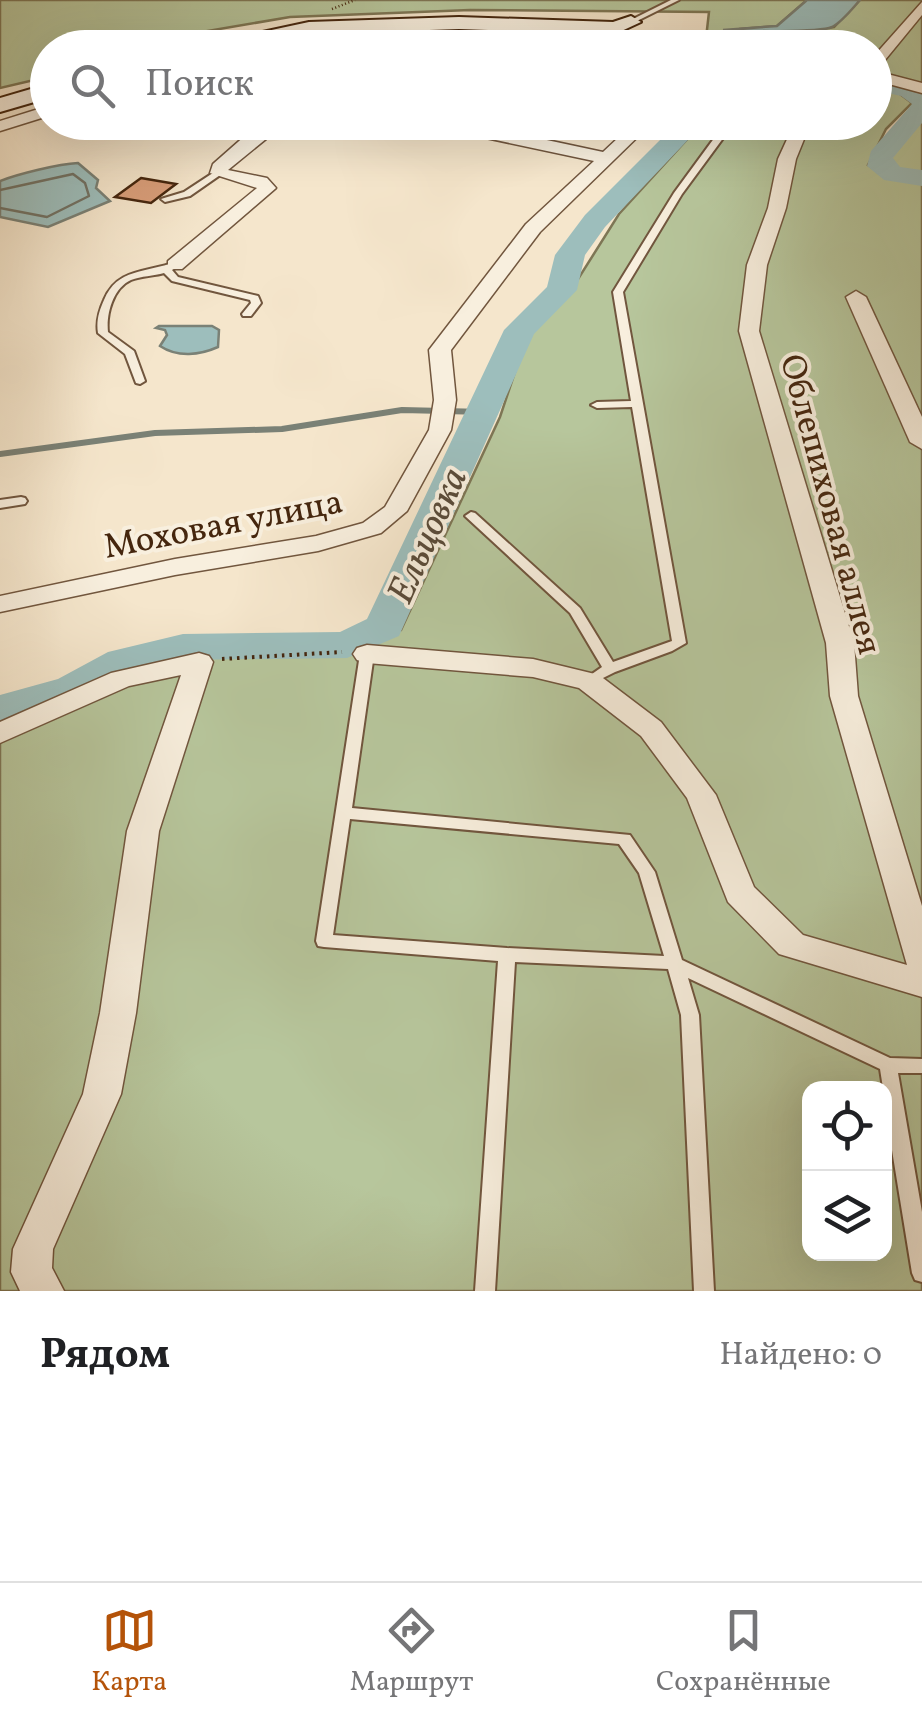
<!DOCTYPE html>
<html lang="ru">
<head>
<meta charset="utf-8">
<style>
	:root { --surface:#fff; --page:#f6f6f6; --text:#202124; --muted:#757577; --line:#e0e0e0; --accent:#b45309 }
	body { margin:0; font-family:Vollkorn,serif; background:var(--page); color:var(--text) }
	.controls { position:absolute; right:30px; bottom:30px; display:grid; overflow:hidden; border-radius:20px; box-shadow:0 10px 40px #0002 }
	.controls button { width:90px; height:90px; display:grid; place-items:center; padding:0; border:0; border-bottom:2px solid var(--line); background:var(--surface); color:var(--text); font:50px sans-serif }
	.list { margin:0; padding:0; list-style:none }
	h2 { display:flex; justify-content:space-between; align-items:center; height:130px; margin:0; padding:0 40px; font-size:42px }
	h2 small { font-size:32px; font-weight:400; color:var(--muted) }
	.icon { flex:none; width:55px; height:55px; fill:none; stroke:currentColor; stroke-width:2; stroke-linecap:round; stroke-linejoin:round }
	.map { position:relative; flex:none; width:922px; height:1291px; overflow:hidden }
	.search { position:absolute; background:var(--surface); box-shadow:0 10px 40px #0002; left:30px; right:30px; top:30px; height:110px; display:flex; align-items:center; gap:25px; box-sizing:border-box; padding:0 35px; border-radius:55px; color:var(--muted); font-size:38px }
	.sheet { height:290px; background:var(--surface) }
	nav { display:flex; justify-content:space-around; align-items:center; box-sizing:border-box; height:140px; border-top:2px solid var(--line); background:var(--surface); font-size:28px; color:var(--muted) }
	nav a { display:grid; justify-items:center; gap:5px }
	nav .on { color:var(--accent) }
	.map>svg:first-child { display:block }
</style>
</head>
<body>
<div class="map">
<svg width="922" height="1291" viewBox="0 0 922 1291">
	<rect width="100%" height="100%" fill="#f5e6cc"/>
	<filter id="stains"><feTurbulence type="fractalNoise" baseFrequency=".002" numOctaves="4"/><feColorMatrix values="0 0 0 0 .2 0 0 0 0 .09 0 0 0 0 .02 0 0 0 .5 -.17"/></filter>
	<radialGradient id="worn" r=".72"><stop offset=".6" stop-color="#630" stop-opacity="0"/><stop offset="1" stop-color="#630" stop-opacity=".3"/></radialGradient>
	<g fill="#b7c69c" stroke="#7e7655" stroke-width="2.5" fill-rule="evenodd">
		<polygon points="0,0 807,0 777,26 739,29 794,32 834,27 860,0 922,0 922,93 875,79 874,48 705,47 709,12 470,10 290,17 114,47 48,48 47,77 0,88"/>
		<path d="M 875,87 L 900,94 L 912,103 L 886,129 L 868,165 L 892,179 L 922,182 L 922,1291 L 0,1291 L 0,716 L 207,656 L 350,654 L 401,630 L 500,417 L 527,336 L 568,295 L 619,214 L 702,123 L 874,122 ZM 810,1088 L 884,1088 L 884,1254 L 810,1254 Z"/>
		<polygon points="922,120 922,174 898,171 887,166 887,158"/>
	</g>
	<g fill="#9dbebc" stroke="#7a8176" stroke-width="2.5">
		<path d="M 807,0 L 860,0 C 852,9 842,22 832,27 C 819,33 739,31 723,30 L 777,26 Z"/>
		<path d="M 78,163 L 98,180 L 96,188 L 110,201 L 48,227 L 0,217 L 0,181 C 18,174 58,164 78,163 Z"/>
		<path d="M 159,326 L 212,326 L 219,330 L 218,347 C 200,355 178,358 160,346 L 167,335 L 165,330 L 156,328 Z"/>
	</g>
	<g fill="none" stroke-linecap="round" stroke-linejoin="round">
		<polyline stroke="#717265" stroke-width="2.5" points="0,190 73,174 85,183 89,196 47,217 0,208"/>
		<polyline stroke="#7a8176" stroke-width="6" points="0,454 155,433 282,429 402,410 485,412"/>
		<g fill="#9dbebc" fill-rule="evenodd">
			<polygon points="874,76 922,89 922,123 893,158 900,167 922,170 922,186 884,180 867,166 871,151 912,104 901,96 874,90"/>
			<polygon points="678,122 705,122 605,227 585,255 577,290 534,334 399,636 347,658 183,660 137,671 90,699 0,724 0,695 58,679 108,652 183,634 340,632 367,619 504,330 547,287 555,255 585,215"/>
		</g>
	</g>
	<polygon fill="#d99e7a" stroke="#45260e" stroke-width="2.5" points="141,178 176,184 151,203 115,197"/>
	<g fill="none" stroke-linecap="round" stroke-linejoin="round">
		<defs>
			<g id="lane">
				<polygon points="671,0 679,0 633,23 627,22"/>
				<polygon points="726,122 735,122 682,194 623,292 686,643 672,651 615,672 589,685 582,681 602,667 570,613 465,516 471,512 475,513 580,608 613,662 672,641 632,407 597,408 591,405 597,402 631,401 613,292 674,193"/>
				<polygon points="216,171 223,173 190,196 165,202 161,199 184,192"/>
				<path d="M 175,262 L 180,265 L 172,270 L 178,277 L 258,296 L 261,303 L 251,316 L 243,316 L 242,314 L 251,303 L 250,300 L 172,281 L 164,273 C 154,276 141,276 131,280 C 113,288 106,314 108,332 L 134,351 L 145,381 L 140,384 L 136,383 L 125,354 L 98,333 C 96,321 99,311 104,300 C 117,268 146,273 175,262 Z"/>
				<polygon points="21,497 25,498 27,501 25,504 0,508 0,500"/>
				<path d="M 367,650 L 374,654 L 352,808 L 630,835 L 655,872 L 682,960 L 890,1058 L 922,1059 L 922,1073 L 898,1073 L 922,1212 L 922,1282 L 915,1280 L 912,1273 L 884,1101 L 884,1088 L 883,1088 L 880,1069 L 688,978 L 699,1015 L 714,1291 L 694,1291 L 681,1015 L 668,969 L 515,962 L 495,1291 L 475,1291 L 498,961 L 324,947 L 318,946 L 316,941 L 360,654 ZM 350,819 L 619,844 L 639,873 L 664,956 L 507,948 L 333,935 Z"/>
			</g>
			<g id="street">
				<polygon points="922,2 922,15 876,71 922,83 922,93 874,80 874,56"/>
				<polygon points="400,22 412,25 387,48 371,48"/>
				<path d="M 615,24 L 625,31 L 688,48 C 664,48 623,48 608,28 Z"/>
				<polygon points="556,26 568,29 553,48 538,48"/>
				<polygon points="48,106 48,116 0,131 0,121"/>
				<polygon points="192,122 273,122 266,139 228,170 267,178 276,188 182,269 168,269 168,261 257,188 210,173 213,164 255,127 200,127"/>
				<polygon points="411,122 463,122 603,152 635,122 653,122 540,232 451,350 456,400 451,430 407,511 381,533 318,551 175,575 0,612 0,596 175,559 316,536 363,523 385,507 429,430 434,400 429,350 526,224 594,161"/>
				<polygon points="795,122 811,122 796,159 786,208 767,265 759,331 854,643 858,696 922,906 922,997 779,954 728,902 687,798 641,736 579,688 533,677 367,663 357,660 353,654 357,648 367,645 533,659 599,675 661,722 716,795 754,887 803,935 907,965 830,696 826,643 739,331 747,265 768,208 778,159"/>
				<polygon points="856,291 866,297 922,417 922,449 910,442 846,297"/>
				<polygon points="199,653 209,656 213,662 159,831 136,1013 121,1094 53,1249 52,1268 64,1291 20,1291 11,1272 13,1249 83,1094 100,1013 127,831 181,675 129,686 0,743 0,722 111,673"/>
			</g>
			<g id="secondary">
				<polygon points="631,16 641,22 615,34 459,29 309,34 247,48 205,48 215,42 309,22 459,17 613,22"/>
				<polygon points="48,84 48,98 0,112 0,98"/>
			</g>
		</defs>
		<use href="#lane" stroke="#71563e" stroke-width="4"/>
		<use href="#street" stroke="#71563e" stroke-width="3"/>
		<use href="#secondary" stroke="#45260e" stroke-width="4"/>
		<g stroke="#45260e" stroke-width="2.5" stroke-dasharray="1 2.5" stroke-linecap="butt">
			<polyline points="332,9 355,0"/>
			<polyline points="781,48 785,42 796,40 868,43"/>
		</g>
		<polyline stroke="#45260e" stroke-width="4" stroke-dasharray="2.5 5" stroke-linecap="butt" points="222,659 342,652"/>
		<use href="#lane" fill="#f8efde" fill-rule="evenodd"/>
		<use href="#street" fill="#f8efde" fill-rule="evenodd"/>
		<use href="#secondary" fill="#f8efde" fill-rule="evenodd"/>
	</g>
	<g text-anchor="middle" stroke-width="8" stroke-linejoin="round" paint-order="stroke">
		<g font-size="35" fill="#45260e" stroke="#f8efde">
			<text transform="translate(832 504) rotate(75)" y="12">Облепиховая аллея</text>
			<text transform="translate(223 523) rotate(-11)" y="12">Моховая улица</text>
		</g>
		<g font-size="38" font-style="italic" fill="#5b4c3a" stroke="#f8efde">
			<text transform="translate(426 535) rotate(-66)" y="13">Ельцовка</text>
		</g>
	</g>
	<rect width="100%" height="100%" filter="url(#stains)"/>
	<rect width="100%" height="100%" fill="url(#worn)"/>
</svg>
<div class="controls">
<button><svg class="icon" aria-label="locate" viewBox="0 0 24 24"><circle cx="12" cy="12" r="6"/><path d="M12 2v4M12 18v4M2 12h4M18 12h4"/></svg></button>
<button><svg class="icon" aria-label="layers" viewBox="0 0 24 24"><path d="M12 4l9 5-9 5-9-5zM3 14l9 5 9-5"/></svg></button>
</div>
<div class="search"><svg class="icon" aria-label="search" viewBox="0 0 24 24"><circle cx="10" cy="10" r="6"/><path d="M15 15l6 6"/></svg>Поиск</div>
</div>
<section class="sheet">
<h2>Рядом<small>Найдено: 0</small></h2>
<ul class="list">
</ul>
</section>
<nav>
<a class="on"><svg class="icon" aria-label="map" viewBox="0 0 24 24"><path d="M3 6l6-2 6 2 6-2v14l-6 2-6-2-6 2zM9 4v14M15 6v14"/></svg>Карта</a>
<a><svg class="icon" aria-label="directions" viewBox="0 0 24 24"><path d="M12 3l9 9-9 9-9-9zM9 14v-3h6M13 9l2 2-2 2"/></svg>Маршрут</a>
<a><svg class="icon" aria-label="saved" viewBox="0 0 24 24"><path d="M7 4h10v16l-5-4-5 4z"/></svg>Сохранённые</a>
</nav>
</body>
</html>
